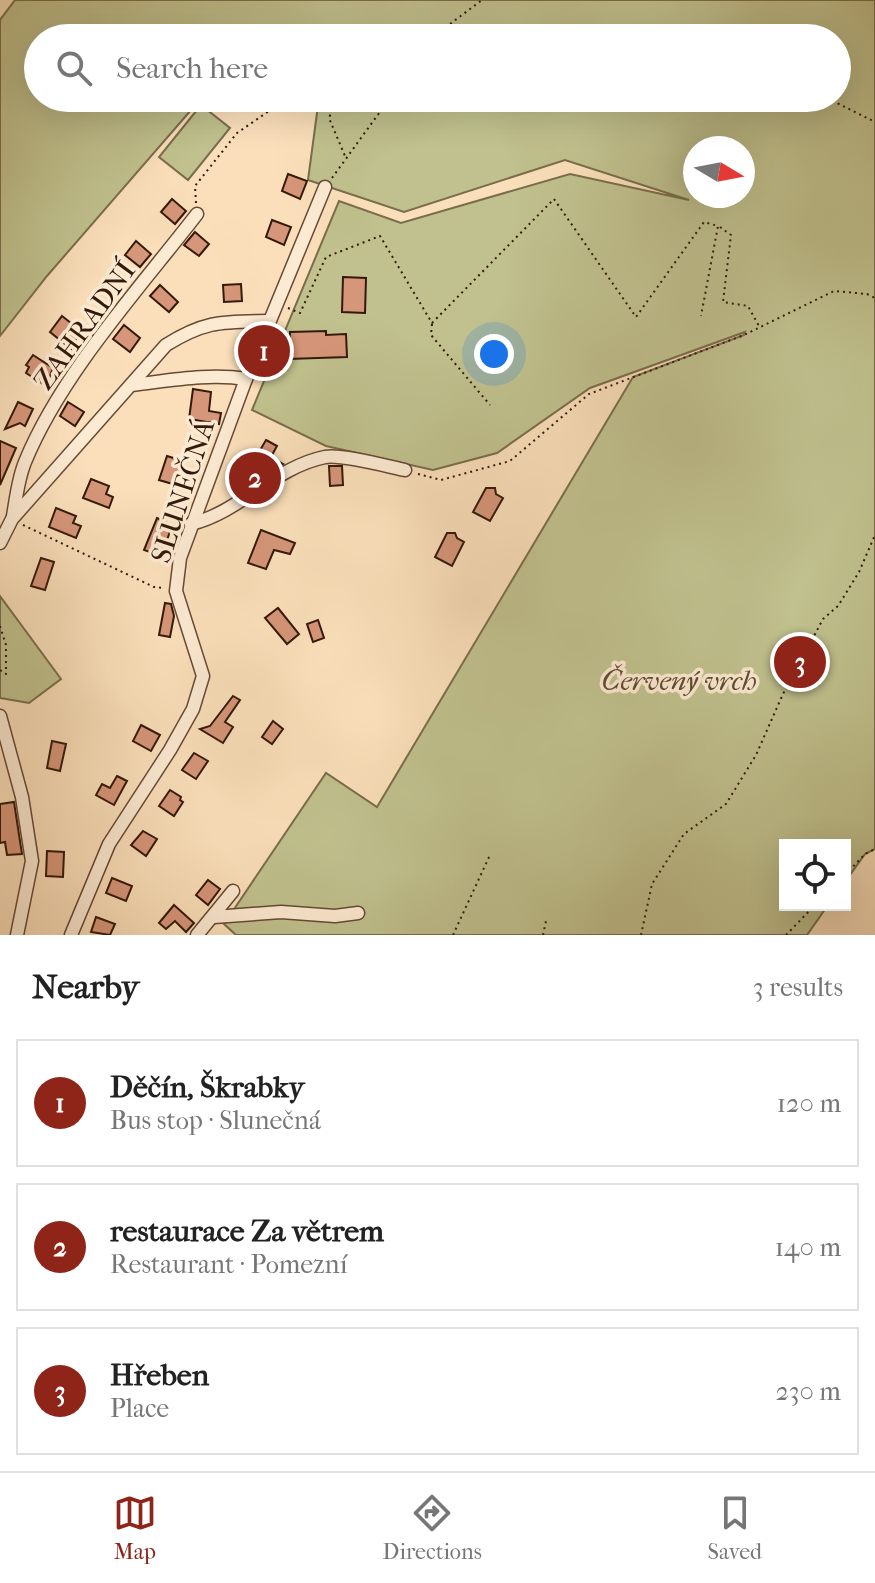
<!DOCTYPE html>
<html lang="en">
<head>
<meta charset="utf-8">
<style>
	:root { --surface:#fff; --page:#f2f2f2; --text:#222; --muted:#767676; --line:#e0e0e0; --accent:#8f2418 }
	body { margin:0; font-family:"IM FELL French Canon",serif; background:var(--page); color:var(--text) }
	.controls { position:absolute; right:24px; bottom:24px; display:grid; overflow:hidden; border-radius:0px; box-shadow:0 8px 32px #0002 }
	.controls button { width:72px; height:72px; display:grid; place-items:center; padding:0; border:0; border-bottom:2px solid var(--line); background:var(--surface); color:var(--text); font:40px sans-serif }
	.compass { position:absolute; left:683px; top:136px; width:72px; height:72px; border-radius:50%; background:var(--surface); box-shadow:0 8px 32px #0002; rotate:100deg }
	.you { position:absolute; left:494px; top:354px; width:28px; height:28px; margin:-20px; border:6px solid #fff; border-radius:50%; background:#1a73e8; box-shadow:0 0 0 12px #1a73e833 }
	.badge { display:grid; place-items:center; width:52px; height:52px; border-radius:50%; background:var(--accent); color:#fff; font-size:26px; font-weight:700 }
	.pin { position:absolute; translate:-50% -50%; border:4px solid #fff; box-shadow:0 2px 8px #0006 }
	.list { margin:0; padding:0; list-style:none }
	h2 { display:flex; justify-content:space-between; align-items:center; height:104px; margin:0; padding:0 32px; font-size:34px }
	h2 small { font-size:26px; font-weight:400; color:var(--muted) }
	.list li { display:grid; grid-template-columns:52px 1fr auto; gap:24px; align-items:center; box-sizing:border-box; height:128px; margin:0 16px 16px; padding:0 16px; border:2px solid var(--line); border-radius:0px }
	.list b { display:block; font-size:30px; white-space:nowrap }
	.list p { margin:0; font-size:26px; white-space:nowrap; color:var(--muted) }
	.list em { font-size:26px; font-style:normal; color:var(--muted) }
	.icon { flex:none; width:44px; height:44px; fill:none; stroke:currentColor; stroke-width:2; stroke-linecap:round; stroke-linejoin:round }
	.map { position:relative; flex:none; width:875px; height:935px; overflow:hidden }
	.search { position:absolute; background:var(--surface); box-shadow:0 8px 32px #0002; left:24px; right:24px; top:24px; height:88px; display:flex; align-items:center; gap:20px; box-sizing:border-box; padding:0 28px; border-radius:44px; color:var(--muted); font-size:30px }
	.sheet { height:536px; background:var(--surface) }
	nav { display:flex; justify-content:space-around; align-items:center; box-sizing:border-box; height:112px; border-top:2px solid var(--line); background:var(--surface); font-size:22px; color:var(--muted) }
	nav a { display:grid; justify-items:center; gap:4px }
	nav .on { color:var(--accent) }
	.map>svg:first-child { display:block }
</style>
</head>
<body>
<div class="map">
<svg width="875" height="935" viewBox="0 0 875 935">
	<rect width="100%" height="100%" fill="#fadfba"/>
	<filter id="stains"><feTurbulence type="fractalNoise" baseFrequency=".0025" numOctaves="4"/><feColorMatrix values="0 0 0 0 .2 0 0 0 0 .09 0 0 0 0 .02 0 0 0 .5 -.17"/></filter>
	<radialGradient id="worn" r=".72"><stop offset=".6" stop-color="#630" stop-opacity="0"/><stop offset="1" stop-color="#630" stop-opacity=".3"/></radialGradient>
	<g fill="#c0c18e" stroke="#7a6d4c" stroke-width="2" fill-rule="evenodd">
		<path d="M 15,0 L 875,0 L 875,849 L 865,854 L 845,882 L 845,845 L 785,845 L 785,905 L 828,905 L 807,935 L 236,935 L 224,924 L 326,773 L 377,807 L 633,377 L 744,335 L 745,332 L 590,388 L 497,453 L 433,470 L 326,446 L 252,410 L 339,201 L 401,223 L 570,174 L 689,200 L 565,160 L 404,212 L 308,180 L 319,98 L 837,98 L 837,38 L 38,38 L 38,98 L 260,98 L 198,102 L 47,276 L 0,336 L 0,20 ZM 695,148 L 743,148 L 743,196 L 695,196 Z"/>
		<polygon points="201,105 230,128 188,180 159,157"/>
		<polygon points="0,596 61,679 29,703 0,698"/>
	</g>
	<g fill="#d69679" stroke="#34190a" stroke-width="2">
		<polygon points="288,174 307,181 300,199 282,191"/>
		<polygon points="172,199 186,211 175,224 161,212"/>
		<polygon points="272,220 291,227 284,245 266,237"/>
		<polygon points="195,232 209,244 199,256 184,245"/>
		<polygon points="136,241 151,254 140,267 125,255"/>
		<polygon points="343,277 366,278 365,313 342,312"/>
		<polygon points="241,284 242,301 224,302 223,285"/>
		<polygon points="160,285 178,302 169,312 150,296"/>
		<polygon points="62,316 81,331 71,349 50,332"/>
		<polygon points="124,325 140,338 130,352 113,339"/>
		<polygon points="326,331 326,335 346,334 347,357 289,359 290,332"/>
		<polygon points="33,355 53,368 46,386 26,373 29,367 26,365"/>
		<polygon points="193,389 211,392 209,411 221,413 219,424 189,419"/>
		<polygon points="18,402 33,409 25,426 20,423 5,429"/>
		<polygon points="68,402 84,412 75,426 60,416"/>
		<polygon points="266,440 277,446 271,457 283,464 250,484 243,479"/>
		<polygon points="0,441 16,448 0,485"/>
		<polygon points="167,456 183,461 176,485 159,480"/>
		<polygon points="329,466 342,466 343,485 330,486"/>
		<polygon points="91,479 109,486 106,494 113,497 109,508 83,498"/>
		<polygon points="486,488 495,488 496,494 503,498 490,521 473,512"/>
		<polygon points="56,508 76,516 73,523 81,526 76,538 49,527"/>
		<polygon points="157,518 166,522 164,526 171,529 161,556 144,550"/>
		<polygon points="261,530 295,543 290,554 274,550 266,569 248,563"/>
		<polygon points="447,533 455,533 457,538 464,542 452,566 435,557"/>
		<polygon points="41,558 54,562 45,590 31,586"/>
		<polygon points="165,603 171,604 174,616 170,637 159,635"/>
		<polygon points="278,608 299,634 287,644 265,618"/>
		<polygon points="318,620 324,638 313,642 307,624"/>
		<polygon points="233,696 240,700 225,722 233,727 223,743 200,729 210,726"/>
		<polygon points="273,721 283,729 272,744 262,737"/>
		<polygon points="141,725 160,735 151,751 133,741"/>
		<polygon points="52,741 66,744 60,771 47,768"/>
		<polygon points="194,753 208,761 196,779 182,770"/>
		<polygon points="117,776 127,781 114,805 96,795 102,784 110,788"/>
		<polygon points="170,790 181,797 180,800 183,802 174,816 159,806"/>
		<polygon points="14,802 22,854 7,855 5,842 0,843 0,804"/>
		<polygon points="143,831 157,839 146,856 131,845"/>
		<polygon points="47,851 64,852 63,877 46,876"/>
		<polygon points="112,878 132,886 126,901 106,893"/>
		<polygon points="208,880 220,889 208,905 196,895"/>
		<polygon points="174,905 194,923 186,932 175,921 166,929 159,923"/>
		<polygon points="96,917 115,924 110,935 91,932"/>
	</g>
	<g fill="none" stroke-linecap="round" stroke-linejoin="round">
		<defs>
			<g id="minor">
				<path d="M 131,385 C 168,381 208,373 246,379"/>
				<path d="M 13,516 C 16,499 18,479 25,462 C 61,374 139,289 197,214"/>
				<path d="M 191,524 C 240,512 275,467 325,457 C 342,454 386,466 405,470"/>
				<path d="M 0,543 L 12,519 L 166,345 C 206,320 223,322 268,321"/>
				<polyline points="0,716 22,797 32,861 17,935"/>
				<polyline points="214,917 281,912 335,916 358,913"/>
				<polyline points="71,935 109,844 170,750 193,709 203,676 176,591 180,558 246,379 325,187"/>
				<polyline points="197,935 233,891"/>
			</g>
		</defs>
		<use href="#minor" stroke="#664a36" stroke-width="15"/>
		<g stroke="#34190a" stroke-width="2" stroke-dasharray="2 4" stroke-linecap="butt">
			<polyline points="439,38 450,24 482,0"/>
			<polyline points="337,98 329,118 345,156"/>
			<polyline points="827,98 875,122"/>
			<polyline points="332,178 390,98"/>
			<polyline points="196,203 195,186 237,133 288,98"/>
			<polyline points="720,227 731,235 723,302 748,306 759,326"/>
			<polyline points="288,308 300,313 326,257 380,236 432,323 554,199 636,317 704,222 718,226 701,316"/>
			<polyline points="432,324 431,335 490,405"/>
			<polyline points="418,474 441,480 510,461 589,394 744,335 834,291 867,294 875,298"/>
			<polyline points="23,525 154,587 163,588"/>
			<polyline points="0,626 6,645 6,674 0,670"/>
			<polyline points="845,875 865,854 875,849"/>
			<polyline points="453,935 490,855"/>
			<polyline points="543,935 546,921"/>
			<polyline points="641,935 652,884 684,834 726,804 756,755 783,694 823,619 838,606 859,572 875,535"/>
			<polyline points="786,935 815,905"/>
		</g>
		<use href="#minor" stroke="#fcead2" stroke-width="12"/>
	</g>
	<g text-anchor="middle" stroke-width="7" stroke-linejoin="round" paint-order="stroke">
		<g font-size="28" fill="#34190a" stroke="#fcead2">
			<text transform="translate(84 325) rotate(-54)" y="10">ZAHRADNÍ</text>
			<text transform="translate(182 491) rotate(-72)" y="10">SLUNEČNÁ</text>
		</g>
		<g font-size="28" font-style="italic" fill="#5e4b32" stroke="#fcead2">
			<text x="679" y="690">Červený vrch</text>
		</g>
	</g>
	<rect width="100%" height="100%" filter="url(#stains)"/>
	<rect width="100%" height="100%" fill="url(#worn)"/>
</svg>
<div class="controls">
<button><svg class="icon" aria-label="locate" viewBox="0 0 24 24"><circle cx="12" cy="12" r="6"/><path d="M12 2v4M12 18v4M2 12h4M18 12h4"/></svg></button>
</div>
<svg class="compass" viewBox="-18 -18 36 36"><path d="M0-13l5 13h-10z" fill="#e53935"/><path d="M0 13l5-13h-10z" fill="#767676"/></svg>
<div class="you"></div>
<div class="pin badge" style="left:264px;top:351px">1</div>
<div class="pin badge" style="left:255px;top:478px">2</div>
<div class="pin badge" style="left:800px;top:662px">3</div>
<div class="search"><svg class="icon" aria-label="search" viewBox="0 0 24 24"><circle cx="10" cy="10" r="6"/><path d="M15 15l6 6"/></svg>Search here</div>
</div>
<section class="sheet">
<h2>Nearby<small>3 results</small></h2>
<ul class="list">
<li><span class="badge">1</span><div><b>Děčín, Škrabky</b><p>Bus stop · Slunečná</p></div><em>120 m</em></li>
<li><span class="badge">2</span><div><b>restaurace Za větrem</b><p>Restaurant · Pomezní</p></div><em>140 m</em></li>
<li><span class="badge">3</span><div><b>Hřeben</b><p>Place</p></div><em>230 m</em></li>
</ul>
</section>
<nav>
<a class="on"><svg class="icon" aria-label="map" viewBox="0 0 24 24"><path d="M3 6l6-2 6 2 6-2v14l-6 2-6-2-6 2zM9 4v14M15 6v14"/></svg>Map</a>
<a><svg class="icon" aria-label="directions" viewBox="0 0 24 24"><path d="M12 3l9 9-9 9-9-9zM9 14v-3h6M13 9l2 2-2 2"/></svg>Directions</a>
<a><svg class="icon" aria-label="saved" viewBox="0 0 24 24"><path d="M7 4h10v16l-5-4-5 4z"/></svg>Saved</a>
</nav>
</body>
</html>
